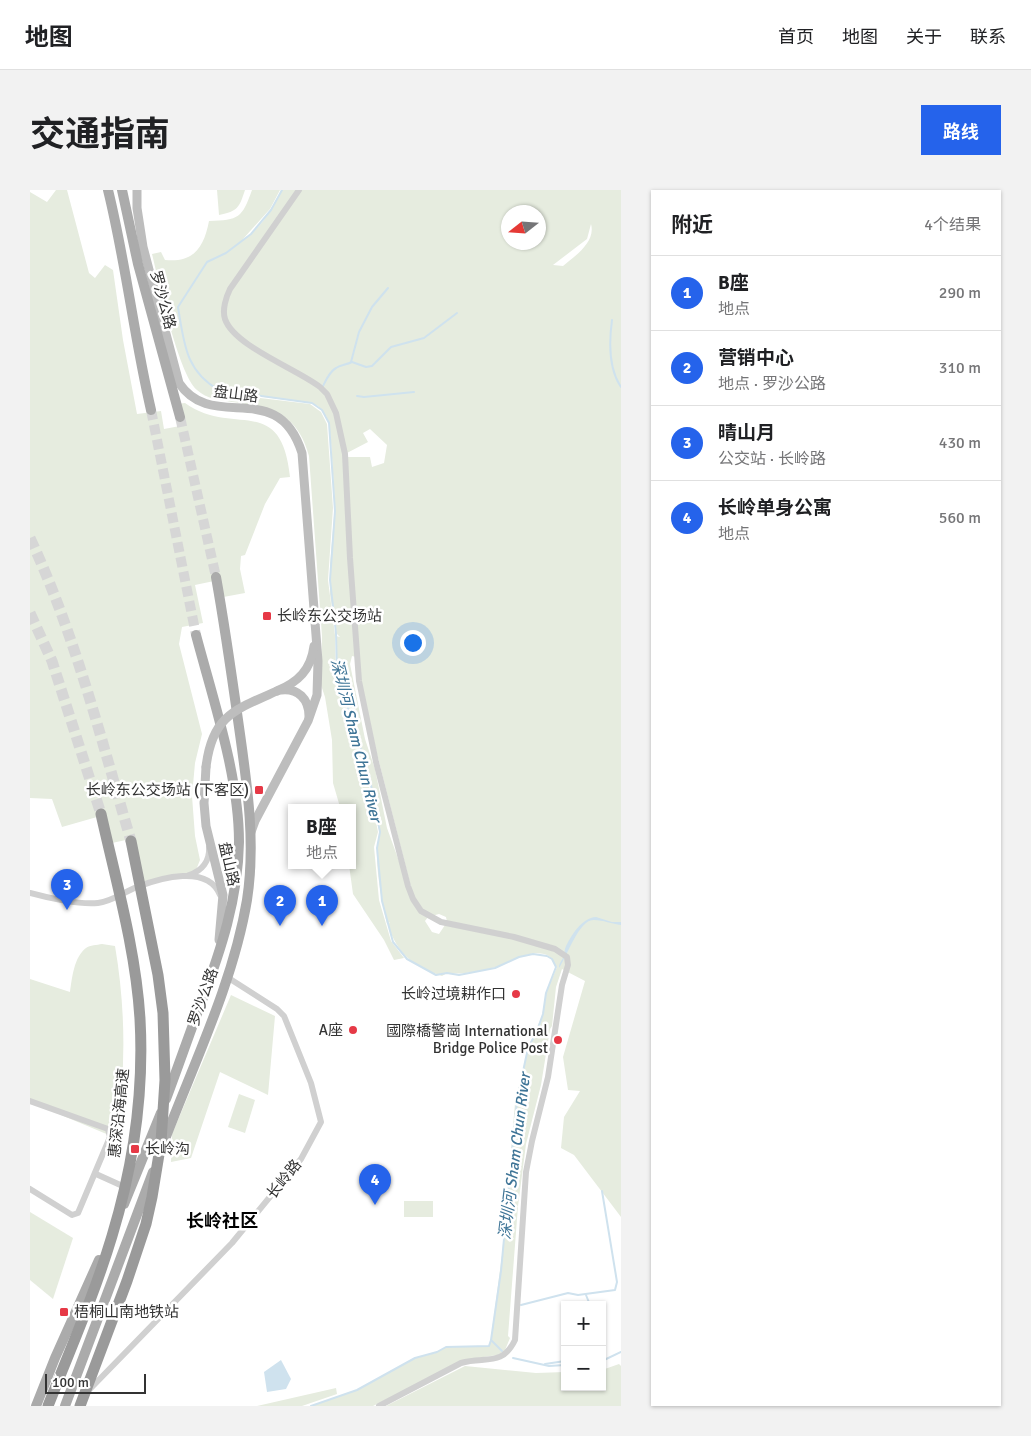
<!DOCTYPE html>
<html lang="zh">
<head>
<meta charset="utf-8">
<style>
	:root { --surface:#fff; --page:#f2f2f2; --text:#202124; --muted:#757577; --line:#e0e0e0; --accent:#2563eb }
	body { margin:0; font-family:Signika,"Noto Sans SC",sans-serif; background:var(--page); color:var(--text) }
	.controls { position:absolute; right:15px; bottom:15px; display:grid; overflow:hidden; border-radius:0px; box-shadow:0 1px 4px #0004 }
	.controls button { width:45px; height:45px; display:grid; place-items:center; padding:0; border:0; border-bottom:1px solid var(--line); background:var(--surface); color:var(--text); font:25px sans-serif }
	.compass { position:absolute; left:471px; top:15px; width:45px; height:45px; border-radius:50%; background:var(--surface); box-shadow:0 1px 4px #0004; rotate:253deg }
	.scale { position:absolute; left:15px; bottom:12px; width:101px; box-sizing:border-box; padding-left:5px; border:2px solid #333; border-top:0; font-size:14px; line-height:18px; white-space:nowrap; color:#333; -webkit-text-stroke:4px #fff; paint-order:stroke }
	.you { position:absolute; left:382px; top:452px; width:18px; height:18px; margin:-12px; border:4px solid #fff; border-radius:50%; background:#1a73e8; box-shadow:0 0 0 8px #1a73e833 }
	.badge { display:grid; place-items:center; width:32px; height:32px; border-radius:50%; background:var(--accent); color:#fff; font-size:16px; font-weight:700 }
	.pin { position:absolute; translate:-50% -41px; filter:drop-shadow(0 1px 2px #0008) }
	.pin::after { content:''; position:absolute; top:26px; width:18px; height:15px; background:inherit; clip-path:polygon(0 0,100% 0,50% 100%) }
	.popup { position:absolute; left:258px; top:614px; width:68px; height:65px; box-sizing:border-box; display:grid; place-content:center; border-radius:0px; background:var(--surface); filter:drop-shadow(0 1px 4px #0005); font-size:16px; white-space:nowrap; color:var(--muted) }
	.popup b { font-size:19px; color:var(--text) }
	.popup::after { content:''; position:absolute; left:50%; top:100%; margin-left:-10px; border:10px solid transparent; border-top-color:var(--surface) }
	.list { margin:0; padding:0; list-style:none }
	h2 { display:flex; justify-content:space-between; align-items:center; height:65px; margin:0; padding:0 20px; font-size:21px }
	h2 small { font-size:16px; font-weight:400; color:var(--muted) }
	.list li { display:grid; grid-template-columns:32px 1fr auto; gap:15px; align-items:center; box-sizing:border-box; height:75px; padding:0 20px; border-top:1px solid var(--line) }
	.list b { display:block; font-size:19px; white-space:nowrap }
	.list p { margin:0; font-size:16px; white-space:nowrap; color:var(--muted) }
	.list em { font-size:16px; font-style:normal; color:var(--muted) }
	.map { position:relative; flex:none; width:591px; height:1216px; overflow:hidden; border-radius:0px }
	header { display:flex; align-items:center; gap:30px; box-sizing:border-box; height:70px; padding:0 25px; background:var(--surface); border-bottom:1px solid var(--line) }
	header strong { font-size:24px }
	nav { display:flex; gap:28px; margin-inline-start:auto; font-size:18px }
	.intro { display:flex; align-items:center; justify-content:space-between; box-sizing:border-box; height:120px; padding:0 30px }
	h1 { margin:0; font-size:35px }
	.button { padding:12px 22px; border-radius:0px; background:var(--accent); color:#fff; font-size:18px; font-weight:700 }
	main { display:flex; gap:30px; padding:0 30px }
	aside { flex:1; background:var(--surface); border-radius:0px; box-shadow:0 1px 4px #0004 }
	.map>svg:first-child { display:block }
</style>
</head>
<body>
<header>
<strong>地图</strong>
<nav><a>首页</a><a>地图</a><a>关于</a><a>联系</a></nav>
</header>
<div class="intro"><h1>交通指南</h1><a class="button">路线</a></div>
<main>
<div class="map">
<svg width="591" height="1216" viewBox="0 0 591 1216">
	<rect width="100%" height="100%" fill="#fff"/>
	<g fill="#e6ecdf" fill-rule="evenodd">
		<path d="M 26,0 L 37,0 L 59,83 L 65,88 L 75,75 L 83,80 L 93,150 L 107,224 L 131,221 L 134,239 L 150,236 L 146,214 L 155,213 C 204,248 251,202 260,287 L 250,288 L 235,314 L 215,365 L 211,366 L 210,379 L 215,403 L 188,408 L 184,391 L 165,395 L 173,433 L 152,437 L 149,454 L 172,544 L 165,573 L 162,606 L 165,646 L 170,670 L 166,680 L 159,684 L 114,693 L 105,648 L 82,653 L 74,625 L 32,637 L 22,609 L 0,608 L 0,2 L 17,12 Z"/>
		<path d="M 187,0 L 215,0 C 209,18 208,21 189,25 Z"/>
		<path d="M 222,0 L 250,0 L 240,19 L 213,49 C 231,39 243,18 251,0 L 591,0 L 591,1027 L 544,965 L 531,958 L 534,927 L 550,901 L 538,900 L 533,867 L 555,791 L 532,779 L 526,797 L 522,836 L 520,839 L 511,895 L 496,954 L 488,1016 L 478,1146 L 480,1148 L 475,1160 L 468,1165 L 439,1169 L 343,1216 L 280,1216 L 327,1200 L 386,1168 L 405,1163 L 416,1157 L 459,1156 L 461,1148 L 472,1065 L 485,913 L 498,858 L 512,826 L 516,803 L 527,777 C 523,772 521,765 514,764 C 498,760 481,772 466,777 C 450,781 433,785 417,783 L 412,786 C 383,776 368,765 358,735 L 360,732 L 357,734 C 352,713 346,681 347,659 C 347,649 352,648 348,637 L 339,585 L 307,483 L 306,446 L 310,447 L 306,443 L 300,404 L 300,376 L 305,314 L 301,252 L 299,233 L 296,226 L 288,216 L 280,213 L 204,203 L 214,206 L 280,214 L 291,222 L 297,234 L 303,318 L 298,390 L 305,445 L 306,483 L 337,585 L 348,642 L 344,657 L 349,710 L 361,751 L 374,768 L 364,770 L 354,750 L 323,704 L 319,675 L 322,675 L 322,617 L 310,617 L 303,593 L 302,550 L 295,507 L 291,495 L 292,446 L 279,266 C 267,223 242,217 202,212 C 189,210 177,209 167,200 C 148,183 129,92 122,64 L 131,62 L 135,70 C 164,73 174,57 179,31 C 209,30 212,28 222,0 ZM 478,22 L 508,22 L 508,52 L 478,52 ZM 561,34 C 566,52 545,66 533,76 L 523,75 L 557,49 ZM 340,239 L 357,255 L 354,273 L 342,277 L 340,267 L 316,267 L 315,264 L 338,252 L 333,243 ZM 322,466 L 326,467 L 346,560 L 381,697 L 378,696 L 357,638 L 345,579 L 335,549 L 320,474 ZM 409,724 L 416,727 L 417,732 L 409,744 L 402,742 L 395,731 L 398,727 Z"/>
		<path d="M 72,754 L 85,756 C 96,820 96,883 86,948 L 0,912 L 0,789 L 40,802 C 42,788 44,767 56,758 C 60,755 67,755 72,754 Z"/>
		<polygon points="201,805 245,826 238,905 190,882 161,968 141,972 142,944"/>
		<polygon points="209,904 225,910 215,943 198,937"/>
		<rect x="374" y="1011" width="29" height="16"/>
		<polygon points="0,1022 43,1048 23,1109 0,1090"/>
		<polygon points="589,1174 591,1176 591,1216 356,1216 435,1176 506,1183 535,1182 535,1197 572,1197 572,1180"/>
		<polygon points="306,1198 307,1204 272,1216 227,1216"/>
	</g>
	<g fill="#cfe2ee">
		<path d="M 566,727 L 582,732 L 591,732 L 591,735 C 582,734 573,730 564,730 C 549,729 537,767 529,778 C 529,773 531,772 533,768 C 535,764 534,760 536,756 C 542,744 552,728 566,727 Z"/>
		<polygon points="251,1170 261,1189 256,1199 237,1202 234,1182"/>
	</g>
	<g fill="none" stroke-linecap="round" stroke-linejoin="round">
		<g stroke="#cfe2ee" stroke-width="2">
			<path d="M 252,0 L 241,20 L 221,44 L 196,63 L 177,72 L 148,117 C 154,152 155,181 189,200 L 282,213 L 292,220 L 299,233 L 305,321 L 300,390 L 306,443 L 307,483 L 339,585 L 350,642 L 347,658 L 352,711 L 363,752 L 377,769 L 406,785 L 417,783 L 429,785 L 465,778 L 489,767 L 503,764 L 517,766 L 522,769 L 526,777 L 516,803 L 513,824 L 507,841 L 498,858 L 487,910 L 471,1081 L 461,1150 L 459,1156 L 416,1157 L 407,1162 L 385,1168 L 327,1200 L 281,1216"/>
			<path d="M 582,130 C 579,152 578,178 591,197"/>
			<polyline points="321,172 329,142 342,117 358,98"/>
			<path d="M 293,196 C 296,190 300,181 306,178 C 310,175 316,175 322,172 L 336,177 L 342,176 L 361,157 L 394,148 L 427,123"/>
			<polyline points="327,206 334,207 384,202"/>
			<polyline points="556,1105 560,1115"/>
			<polyline points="491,1115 538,1103 548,1105 585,1100 587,1092 572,1001"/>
			<polyline points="461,1150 472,1161"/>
			<polyline points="483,1168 519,1176 535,1175"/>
			<polyline points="572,1171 591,1162"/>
			<polyline points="515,1174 535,1171"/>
		</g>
		<g stroke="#d6d6d6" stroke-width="10" stroke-dasharray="10 5" stroke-linecap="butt">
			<polyline points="121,220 166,445"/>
			<polyline points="150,227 186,387"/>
		</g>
		<g stroke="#d6d6d6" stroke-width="11" stroke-dasharray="11 5.5" stroke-linecap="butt">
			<path d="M 0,348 C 45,444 71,549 101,651"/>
			<polyline points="0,423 22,471 71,624"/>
		</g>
		<g stroke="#d0d0d0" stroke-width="6">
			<path d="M 269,0 L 200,99 C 196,107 192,120 195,129 C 204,156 267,179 290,197 L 297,204 L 306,223 L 315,264 L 320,368 L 329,491 L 346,572 L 378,696 L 383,709 L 391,721 L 411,732 L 484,747 L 525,759 L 537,767 L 538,775 L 532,795 L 518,887 L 502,951 L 496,982 L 485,1150 C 472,1177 455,1166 431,1173 L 349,1216"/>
			<path d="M 159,685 C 172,681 180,671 179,657"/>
			<path d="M 0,703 C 18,708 50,715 68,713 C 83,711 94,702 107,697 C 130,688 178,674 190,705"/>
			<polyline points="0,911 78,939 80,947 48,1023 42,1025 0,999"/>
			<polyline points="66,984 97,998"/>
			<polyline points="60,1199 202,1053 271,969 291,932 281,893 254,826 247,819 197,787"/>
		</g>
		<g stroke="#bdbdbd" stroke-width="9">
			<path d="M 107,0 L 107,18 L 113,57 L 149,193 C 183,244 248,186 272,263 L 288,471 L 287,505 L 278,531 L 225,631 L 221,642"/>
			<path d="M 251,500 C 268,498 279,509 279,526"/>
			<path d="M 247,501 C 268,492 281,480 284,456"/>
			<polyline points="176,577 174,613 176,636 193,705 189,750"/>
		</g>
		<g stroke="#ababab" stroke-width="10">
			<path d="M 78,0 C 96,73 104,147 121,220"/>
			<polyline points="92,0 108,74 150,227"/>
			<path d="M 136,909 C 148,877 159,845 171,813 C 191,760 208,709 209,652 C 209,586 183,509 166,445"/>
			<path d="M 132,957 C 162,877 203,794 217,710 C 226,652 217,594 209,537 C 202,487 195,437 186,387"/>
			<polyline points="94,1014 131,923"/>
			<polyline points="6,1216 25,1168 69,1070"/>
			<polyline points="35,1216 123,982"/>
		</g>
		<path stroke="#bdbdbd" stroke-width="9" d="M 176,577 C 182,526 204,520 247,501"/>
		<g stroke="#9a9a9a" stroke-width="11">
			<path d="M 18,1216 C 40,1160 65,1103 82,1046 C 103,977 114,901 110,829 C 106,761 86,691 71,624"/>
			<polyline points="50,1216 97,1091 116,1034 122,1007 131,952 135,890 133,823 128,785 101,651"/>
		</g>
	</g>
	<g fill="#e63946" stroke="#fff" stroke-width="2">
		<rect x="232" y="421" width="10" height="10" rx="2.5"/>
		<rect x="224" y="595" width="10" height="10" rx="2.5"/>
		<circle cx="486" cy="804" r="5"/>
		<circle cx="323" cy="840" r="5"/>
		<circle cx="528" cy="850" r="5"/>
		<rect x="100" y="954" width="10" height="10" rx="2.5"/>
		<rect x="29" y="1117" width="10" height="10" rx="2.5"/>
	</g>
	<g text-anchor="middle" stroke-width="5" stroke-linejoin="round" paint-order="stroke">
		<g font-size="15" fill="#333" stroke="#fff">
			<text transform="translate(133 110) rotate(75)" y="5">罗沙公路</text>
			<text transform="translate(206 204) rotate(7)" y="5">盘山路</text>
			<text transform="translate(199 674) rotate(77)" y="5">盘山路</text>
			<text transform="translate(173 807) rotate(-70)" y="5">罗沙公路</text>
			<text transform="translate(89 923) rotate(-84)" y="5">惠深沿海高速</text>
			<text transform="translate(254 989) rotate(-51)" y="5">长岭路</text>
		</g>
		<g font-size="15" fill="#333" stroke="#fff" text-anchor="end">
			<text x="247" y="431" text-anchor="start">长岭东公交场站</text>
			<text x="219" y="605">长岭东公交场站 (下客区)</text>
			<text x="476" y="809">长岭过境耕作口</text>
			<text x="313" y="845">A座</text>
			<text x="518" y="846">國際橋警崗 International<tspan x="518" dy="17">Bridge Police Post</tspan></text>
			<text x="115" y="964" text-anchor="start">长岭沟</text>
			<text x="44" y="1127" text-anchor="start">梧桐山南地铁站</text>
		</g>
		<g font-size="16" font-style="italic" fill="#3f7597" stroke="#fff">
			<text transform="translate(327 550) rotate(76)" y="6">深圳河 Sham Chun River</text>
			<text transform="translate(484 966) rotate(-83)" y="6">深圳河 Sham Chun River</text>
		</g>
		<g font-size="18" font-weight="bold" fill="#000" stroke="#fff">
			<text x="192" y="1037">长岭社区</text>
		</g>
	</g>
</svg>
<div class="controls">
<button>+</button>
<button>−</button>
</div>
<svg class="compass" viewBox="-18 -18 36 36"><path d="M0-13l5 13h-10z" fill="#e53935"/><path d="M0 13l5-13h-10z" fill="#757577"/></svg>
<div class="scale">100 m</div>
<div class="you"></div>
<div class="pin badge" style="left:292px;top:736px">1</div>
<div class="popup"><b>B座</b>地点</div>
<div class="pin badge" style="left:250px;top:736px">2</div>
<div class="pin badge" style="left:37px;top:720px">3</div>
<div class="pin badge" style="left:345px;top:1015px">4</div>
</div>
<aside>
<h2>附近<small>4个结果</small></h2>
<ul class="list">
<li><span class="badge">1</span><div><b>B座</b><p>地点</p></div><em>290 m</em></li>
<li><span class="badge">2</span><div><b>营销中心</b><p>地点 · 罗沙公路</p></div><em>310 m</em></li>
<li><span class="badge">3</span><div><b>晴山月</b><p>公交站 · 长岭路</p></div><em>430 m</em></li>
<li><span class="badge">4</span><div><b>长岭单身公寓</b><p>地点</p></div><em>560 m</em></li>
</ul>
</aside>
</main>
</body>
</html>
